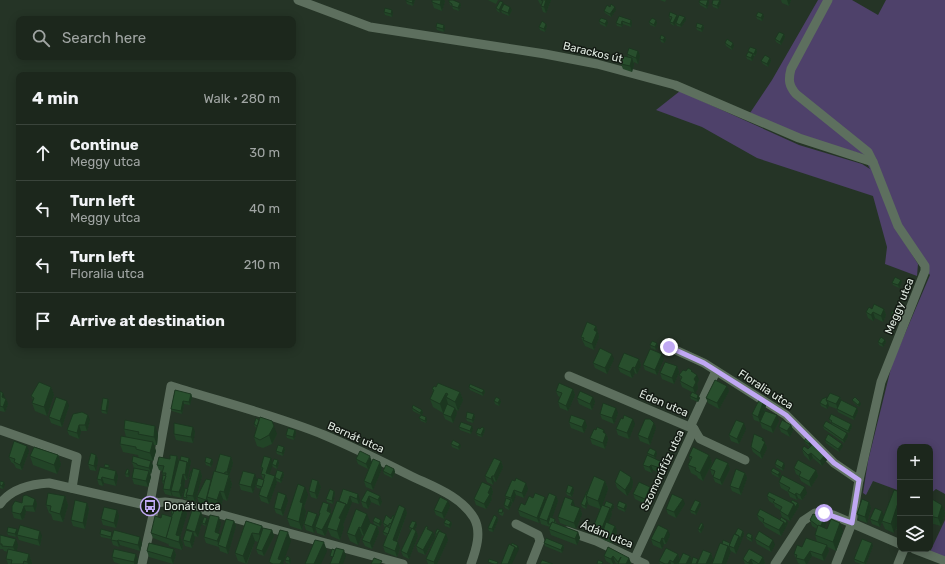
<!DOCTYPE html>
<html lang="en">
<head>
<meta charset="utf-8">
<style>
	:root { --surface:#1c271c; --page:#293329; --text:#f1f3f6; --muted:#a0a5a3; --line:#3a443b }
	body { margin:0; font-family:Rubik,sans-serif; background:var(--page); color:var(--text) }
	.controls { position:absolute; right:12px; bottom:12px; display:grid; overflow:hidden; border-radius:8px; box-shadow:0 2px 10px #0003 }
	.controls button { width:36px; height:36px; display:grid; place-items:center; padding:0; border:0; border-bottom:1px solid var(--line); background:var(--surface); color:var(--text); font:20px sans-serif }
	.stop { position:absolute; width:12px; height:12px; margin:-9px; border:3px solid #c0a8f3; border-radius:50%; background:#fff }
	.stop.end { background:#c0a8f3; border-color:#fff; box-shadow:0 1px 4px #0008 }
	.list { margin:0; padding:0; list-style:none }
	h2 { display:flex; justify-content:space-between; align-items:center; height:52px; margin:0; padding:0 16px; font-size:17px }
	h2 small { font-size:13px; font-weight:400; color:var(--muted) }
	.list li { display:grid; grid-template-columns:26px 1fr auto; gap:12px; align-items:center; box-sizing:border-box; height:56px; padding:0 16px; border-top:1px solid var(--line) }
	.list b { display:block; font-size:15px; white-space:nowrap }
	.list p { margin:0; font-size:13px; white-space:nowrap; color:var(--muted) }
	.list em { font-size:13px; font-style:normal; color:var(--muted) }
	.icon { flex:none; width:22px; height:22px; fill:none; stroke:currentColor; stroke-width:2; stroke-linecap:round; stroke-linejoin:round }
	.map { position:relative; flex:none; width:945px; height:564px; overflow:hidden }
	.search { position:absolute; background:var(--surface); box-shadow:0 2px 10px #0003; left:16px; top:16px; width:280px; height:44px; display:flex; align-items:center; gap:10px; box-sizing:border-box; padding:0 14px; border-radius:8px; color:var(--muted); font-size:15px }
	.panel { position:absolute; background:var(--surface); box-shadow:0 2px 10px #0003; left:16px; top:72px; width:280px; height:276px; border-radius:8px }
	.map>svg:first-child { display:block }
</style>
</head>
<body>
<div class="map">
<svg width="945" height="564" viewBox="0 0 945 564">
	<rect width="100%" height="100%" fill="#253426"/>
	<g fill="#4e416a">
		<polygon points="818,0 852,0 878,15 886,0 945,0 945,494 936,489 930,494 930,447 900,447 900,491 873,481 866,495 863,493 868,461 892,364 930,275 903,240 918,264 917,276 885,264 887,247 873,196 757,158 702,127 656,110 680,91 799,145 862,164 870,169 862,154 797,135 750,113 772,80"/>
		<polygon points="945,520 945,561 929,554"/>
	</g>
	<g fill="none" stroke-linecap="round" stroke-linejoin="round">
		<g stroke="#5d6f5e" stroke-width="9">
			<polyline points="298,0 370,27 545,54 597,64 675,85 799,138 873,162"/>
			<path d="M 828,0 L 791,69 C 788,80 789,86 796,94 L 868,152 L 873,162 L 898,226 L 925,266 L 925,271 L 881,382 L 859,480 L 852,523 L 836,564"/>
			<polyline points="669,347 704,363 786,415 834,463 859,480"/>
			<polyline points="569,376 694,429 700,439 745,460"/>
			<polyline points="0,430 77,457 72,488"/>
			<path d="M 150,503 L 171,386 C 222,402 275,415 324,435 C 353,447 381,461 409,475 C 431,486 460,495 474,518 C 482,532 476,550 471,564"/>
			<path d="M 0,504 C 11,489 31,484 49,483 L 141,504 L 165,502 L 182,504 L 403,564"/>
			<polyline points="516,524 538,535 540,541 531,564"/>
			<polyline points="567,531 596,541 645,564"/>
			<polyline points="914,549 945,561"/>
			<polyline points="635,558 694,429 691,425 716,371"/>
			<polyline points="142,564 156,502"/>
			<polyline points="775,564 803,521 815,513 833,515 900,544"/>
			<polyline points="898,564 904,549"/>
		</g>
	</g>
	<g fill="#224427">
		<polygon points="415,0 413,6 407,4 406,1"/>
		<polygon points="488,0 498,0 496,4"/>
		<polygon points="538,0 551,0 546,13 543,12 541,6 542,5 540,4"/>
		<polygon points="660,0 666,0 665,2"/>
		<polygon points="781,0 791,0 789,6 782,3"/>
		<polygon points="445,1 442,11 434,8 432,2"/>
		<polygon points="449,2 460,3 461,5 459,11 453,9 452,6 450,5"/>
		<polygon points="699,2 709,2 707,9 700,5"/>
		<polygon points="721,2 718,9 713,7 712,4"/>
		<polygon points="504,5 512,10 509,16 502,13 501,10 500,13 497,11 496,8"/>
		<polygon points="616,10 611,17 605,13 604,11"/>
		<polygon points="384,12 393,13 392,17 385,15"/>
		<polygon points="677,15 678,17 686,20 681,27 677,26 676,23 674,26 671,24 670,22 671,19 670,19 669,16"/>
		<polygon points="756,16 764,17 762,21 757,19"/>
		<polygon points="631,20 632,23 631,27 623,24 622,27 617,26 616,23"/>
		<polygon points="599,21 608,23 606,27 600,24"/>
		<polygon points="649,22 657,23 655,27 650,25"/>
		<polygon points="444,25 445,28 444,32 437,30 436,27"/>
		<polygon points="703,25 704,28 702,32 697,30 696,27"/>
		<polygon points="547,26 545,32 540,30 539,27"/>
		<polygon points="784,34 785,37 781,45 776,42 775,39"/>
		<polygon points="665,37 666,40 664,43 661,42 660,39"/>
		<polygon points="725,43 734,46 732,50 726,46"/>
		<polygon points="756,49 757,52 755,56 753,56 754,57 752,61 747,59 746,56 748,52 748,51"/>
		<polygon points="638,51 640,56 638,64 634,62 634,64 632,72 623,69 621,64 628,57 627,54"/>
		<polygon points="761,61 771,61 768,67 763,64"/>
		<polygon points="901,280 902,282 899,288 893,285 892,283"/>
		<polygon points="872,309 884,309 886,315 883,322 875,318 873,321 868,318 866,312"/>
		<polygon points="891,315 899,316 897,319 892,318"/>
		<polygon points="596,326 599,337 594,350 585,346 581,337"/>
		<polygon points="885,340 886,342 883,347 879,345 878,342"/>
		<polygon points="650,345 658,346 656,350 651,348"/>
		<polygon points="614,359 607,374 595,368 593,363"/>
		<polygon points="639,359 641,365 637,374 635,373 632,378 620,372 618,367"/>
		<polygon points="664,359 657,375 645,370 643,365"/>
		<polygon points="677,366 679,372 674,384 662,379 660,373"/>
		<polygon points="686,371 693,372 699,380 697,384 698,388 695,393 700,398 698,402 691,399 690,396 692,392 682,387 680,381 681,379 679,375"/>
		<polygon points="727,386 729,391 719,409 708,403 706,398"/>
		<polygon points="51,387 54,395 47,416 35,411 32,403 33,400 31,396"/>
		<polygon points="436,387 460,392 463,400 458,411 455,409 457,413 453,423 445,419 443,414 446,408 443,413 433,407 430,399 433,392 432,389"/>
		<polygon points="469,387 484,390 485,392 483,396 470,390"/>
		<polygon points="573,389 575,395 568,411 560,408 558,402 560,397 558,396 556,391"/>
		<polygon points="0,391 6,399 8,404 5,412 0,411"/>
		<polygon points="191,394 192,397 190,405 184,404 182,414 172,411 171,409"/>
		<polygon points="840,397 841,400 858,411 854,420 838,412 837,409 829,406 827,409 821,406 820,403 822,399"/>
		<polygon points="577,398 595,402 592,410 579,404"/>
		<polygon points="108,399 109,402 107,414 102,413 101,410"/>
		<polygon points="764,400 766,406 760,422 754,420 752,414"/>
		<polygon points="852,400 861,404 859,407 854,403"/>
		<polygon points="494,401 501,402 499,406 495,404"/>
		<polygon points="69,406 62,427 51,423 49,417"/>
		<polygon points="412,408 422,410 423,413 421,415 427,420 426,423 421,421 419,418 421,415 413,411"/>
		<polygon points="618,413 614,424 602,419 600,414"/>
		<polygon points="474,414 475,417 473,423 467,421 466,418"/>
		<polygon points="829,419 851,424 852,426 849,433 844,431 848,436 844,443 824,429 823,426 832,424 831,422 830,422"/>
		<polygon points="90,420 87,431 81,431 79,439 69,435 67,430"/>
		<polygon points="259,420 277,434 272,444 263,448 257,446 254,437 257,428 255,427 254,424"/>
		<polygon points="779,421 773,433 762,428 760,422"/>
		<polygon points="569,422 587,426 584,433 571,428"/>
		<polygon points="654,423 656,428 650,445 640,441 638,435"/>
		<polygon points="635,424 629,439 618,435 616,429"/>
		<polygon points="791,425 793,430 790,437 781,432 779,427"/>
		<polygon points="459,427 473,429 471,434 460,430"/>
		<polygon points="484,428 485,430 482,437 478,436 476,433"/>
		<polygon points="124,429 158,434 157,445 154,445 156,451 153,461 139,458 138,455 123,452 120,444 126,437"/>
		<polygon points="746,429 739,444 731,441 729,435"/>
		<polygon points="295,430 296,433 294,440 287,438 286,435"/>
		<polygon points="195,432 193,443 176,440 174,434"/>
		<polygon points="605,433 606,434 608,439 605,449 592,444 590,438"/>
		<polygon points="763,438 767,448 762,459 753,452 751,447"/>
		<polygon points="825,440 843,446 839,452 826,443"/>
		<polygon points="804,441 811,441 812,444 810,447 805,443"/>
		<polygon points="451,444 461,446 459,450 452,447"/>
		<polygon points="284,447 285,450 283,456 277,454 276,451"/>
		<polygon points="802,449 808,449 827,460 822,466 813,458 810,461 804,455"/>
		<polygon points="29,451 22,470 16,468 14,464 11,462 9,457"/>
		<polygon points="647,453 657,454 655,459 662,462 664,467 662,474 653,470 652,473 645,470 643,465 653,458 648,456"/>
		<polygon points="58,455 61,464 57,474 33,465 30,456"/>
		<polygon points="96,455 98,460 96,471 90,470 88,464"/>
		<polygon points="709,455 712,463 703,481 698,478 697,476 691,473 688,465 690,460 689,456"/>
		<polygon points="177,456 179,461 191,461 187,480 185,480 184,488 184,490 181,498 173,496 172,494 172,496 165,494 163,489 164,484 163,484 162,481 163,475 162,473 162,471 159,470 157,465"/>
		<polygon points="231,457 233,463 229,476 232,484 227,501 223,499 220,509 210,506 209,504 208,506 199,503 197,497 211,480 216,472"/>
		<polygon points="271,458 272,463 279,463 277,469 273,467 272,465 269,474 275,476 283,472 284,475 281,483 277,481 277,482 269,504 261,501 259,495 261,489 257,488 256,485 263,479 261,474 262,471 261,467"/>
		<polygon points="212,459 213,462 211,467 206,465 205,462"/>
		<polygon points="356,459 372,462 382,468 373,490 366,487 364,481 371,463 368,469 358,464"/>
		<polygon points="151,461 153,466 151,474 149,473 151,477 148,487 134,484 132,478 134,468 132,462"/>
		<polygon points="501,461 503,467 496,482 494,481 493,485 487,482 485,476"/>
		<polygon points="728,463 730,469 722,485 715,482 713,477 714,475 712,475 710,469"/>
		<polygon points="775,464 785,466 783,471 776,467"/>
		<polygon points="109,465 110,469 118,476 116,486 104,483 103,486 99,485 97,479 105,468"/>
		<polygon points="794,468 816,470 818,476 811,487 801,481 799,476 796,474"/>
		<polygon points="394,469 395,472 392,478 384,474 383,471"/>
		<polygon points="129,470 130,473 129,477 126,477 125,474"/>
		<polygon points="200,470 202,476 195,502 184,499 183,497 188,489 190,481 189,478 192,471"/>
		<polygon points="771,471 780,472 781,474 779,478 772,474"/>
		<polygon points="745,473 747,478 741,495 732,491 730,486"/>
		<polygon points="631,477 633,482 632,488 627,496 617,488 615,482"/>
		<polygon points="257,480 253,493 241,490 239,484"/>
		<polygon points="512,480 528,489 524,498 516,495 509,510 505,508 504,505 506,498 505,496"/>
		<polygon points="0,481 5,485 3,489 0,488"/>
		<polygon points="318,481 321,487 317,499 311,497 309,491"/>
		<polygon points="605,481 608,489 602,505 604,506 613,504 614,507 611,512 612,514 608,523 615,526 617,531 612,543 604,540 602,536 602,538 594,535 592,530 600,509 589,505 588,503 586,509 582,507 581,504 588,491"/>
		<polygon points="779,482 807,493 802,500 798,498 797,500 790,497 788,492 781,488"/>
		<polygon points="491,486 493,492 491,497 492,499 486,509 476,505 474,499"/>
		<polygon points="650,487 652,493 647,505 635,499 633,494"/>
		<polygon points="343,489 360,500 359,504 352,502 343,525 344,527 340,540 331,536 328,529 325,536 317,533 316,529 314,533 306,530 304,524 318,519 320,515 319,513 329,504 331,510 330,512 332,515 339,501"/>
		<polygon points="367,490 382,502 380,506 371,502 368,509 363,507 361,501"/>
		<polygon points="574,490 572,497 567,495 566,492"/>
		<polygon points="894,490 894,533 885,529 882,522 880,527 872,524 870,519 884,515"/>
		<polygon points="334,491 335,493 333,504 327,502 326,499"/>
		<polygon points="308,495 304,507 306,511 302,530 290,526 287,518"/>
		<polygon points="65,496 68,505 63,522 53,520 51,514 49,513 46,505"/>
		<polygon points="556,496 558,501 552,518 556,522 556,524 578,532 580,538 577,545 551,535 549,529 550,527 541,524 540,520 539,523 520,516 518,510 533,498 546,501"/>
		<polygon points="767,496 791,502 798,503 799,506 790,521 782,517 780,511 780,510 775,507 774,504 769,501"/>
		<polygon points="930,498 942,505 945,513 941,526 930,523"/>
		<polygon points="35,499 37,504 35,512 26,511 24,518 22,520 14,518 12,512 22,503"/>
		<polygon points="288,501 283,516 276,513 274,508"/>
		<polygon points="700,502 701,505 696,515 691,513 690,510"/>
		<polygon points="869,502 871,508 867,523 859,520 857,514"/>
		<polygon points="87,503 89,509 85,529 73,526 71,520"/>
		<polygon points="626,504 627,506 625,512 618,509 617,506"/>
		<polygon points="685,504 676,518 668,514 666,509"/>
		<polygon points="184,506 187,514 180,537 183,544 182,550 169,546 168,543 168,544 153,538 151,533 161,518 172,517 171,514 174,509"/>
		<polygon points="450,506 444,519 436,515 434,510"/>
		<polygon points="575,506 580,508 582,514 576,529 560,523 558,517"/>
		<polygon points="405,508 407,513 397,542 400,548 397,557 385,552 383,546 387,536 384,535 383,532 385,527 384,526 383,523 391,519 394,516"/>
		<polygon points="117,510 119,516 116,528 103,525 101,519"/>
		<polygon points="201,512 203,518 198,537 194,536 195,538 192,548 185,546 183,540 187,531 186,529"/>
		<polygon points="498,512 504,512 503,516 500,515"/>
		<polygon points="757,515 780,520 788,523 786,527 785,526 786,527 781,536 765,527 763,523 759,520"/>
		<polygon points="497,517 498,520 493,532 489,531 488,528"/>
		<polygon points="207,518 208,521 206,526 203,525 202,523"/>
		<polygon points="900,518 900,535 898,534 896,528"/>
		<polygon points="381,520 382,522 380,527 374,524 373,521"/>
		<polygon points="810,520 826,524 824,528 827,529 843,531 836,551 828,547 829,551 824,561 812,556 807,564 800,564 798,563 794,554 802,547 817,542 815,535 817,529 812,526"/>
		<polygon points="234,521 236,526 228,554 220,551 219,547 206,543 204,537 221,523 218,533 221,537"/>
		<polygon points="246,521 262,526 263,528 272,530 274,536 264,556 258,554 256,549 258,542 255,541 247,564 238,561 235,553"/>
		<polygon points="370,522 369,524 377,526 379,532 372,549 365,546 362,540 364,536 362,535 358,545 350,541 347,533"/>
		<polygon points="451,522 452,524 450,528 445,526 444,523"/>
		<polygon points="417,525 415,530 416,531 418,536 409,559 403,556 401,551 411,530 410,530 409,527"/>
		<polygon points="704,527 701,533 699,532 698,529"/>
		<polygon points="17,529 18,532 16,537 8,535 7,532"/>
		<polygon points="441,531 448,540 437,564 428,564 426,559 436,536 435,534"/>
		<polygon points="743,531 744,534 736,554 731,551 726,564 712,564 722,544 730,543 735,534"/>
		<polygon points="433,532 435,537 425,555 418,552 416,546"/>
		<polygon points="100,534 113,534 142,543 140,551 120,545 119,547 113,545 111,539 101,537"/>
		<polygon points="0,535 18,545 16,551 29,554 32,563 32,564 8,564 6,559 8,552 4,551 3,549 0,549"/>
		<polygon points="17,535 42,536 40,546 19,540"/>
		<polygon points="670,535 666,544 664,544 662,549 653,545 651,539"/>
		<polygon points="752,535 753,538 752,542 747,539 746,536"/>
		<polygon points="755,539 775,545 771,552 757,544"/>
		<polygon points="544,543 563,545 564,548 562,553 545,546"/>
		<polygon points="873,546 866,564 861,564 855,562 854,559"/>
		<polygon points="174,549 176,555 173,564 149,557 147,551"/>
		<polygon points="711,553 713,559 677,564 660,564 659,561 678,554 680,560 690,556 692,561 698,560"/>
		<polygon points="136,554 138,560 137,564 120,564 114,562 112,557"/>
		<polygon points="604,556 629,558 631,563 631,564 617,564 615,562 614,564 611,564 606,561"/>
		<polygon points="763,557 765,563 764,564 745,564 743,559"/>
		<polygon points="290,558 291,560 290,564 286,563 285,560"/>
	</g>
	<g fill="#1c3720">
		<polygon points="413,0 415,0 413,6 412,3"/>
		<polygon points="441,0 444,0 445,1 442,11 440,5"/>
		<polygon points="546,0 551,0 546,13 544,7"/>
		<polygon points="708,0 709,2 707,9 706,6"/>
		<polygon points="720,0 721,2 718,9 717,6"/>
		<polygon points="787,0 791,0 789,6"/>
		<polygon points="503,2 504,5 500,13 499,10"/>
		<polygon points="460,3 461,5 459,11 458,8"/>
		<polygon points="510,7 512,10 509,16 508,13"/>
		<polygon points="615,7 616,10 611,17 610,14"/>
		<polygon points="392,10 393,13 392,17 391,14"/>
		<polygon points="763,14 764,17 762,21 761,18"/>
		<polygon points="677,15 678,18 674,26 673,23"/>
		<polygon points="685,17 686,20 681,27 680,25"/>
		<polygon points="607,20 608,23 606,27 605,24"/>
		<polygon points="631,20 632,23 631,27 630,24"/>
		<polygon points="656,20 657,23 655,27 654,25"/>
		<polygon points="622,21 623,24 622,27 621,25"/>
		<polygon points="546,24 547,26 545,32 544,29"/>
		<polygon points="444,25 445,28 444,32 443,29"/>
		<polygon points="703,25 704,28 702,32 701,29"/>
		<polygon points="784,34 785,37 781,45 780,42"/>
		<polygon points="665,37 666,40 664,43 663,40"/>
		<polygon points="733,43 734,46 732,50 731,47"/>
		<polygon points="756,49 757,52 755,56 754,54"/>
		<polygon points="638,51 640,56 638,64 636,58"/>
		<polygon points="753,54 754,57 752,61 751,58"/>
		<polygon points="632,58 634,64 632,72 630,66"/>
		<polygon points="770,58 771,61 768,67 767,64"/>
		<polygon points="901,280 902,282 899,288 898,285"/>
		<polygon points="884,309 886,315 883,322 881,316"/>
		<polygon points="873,312 875,318 873,321 871,315"/>
		<polygon points="898,313 899,316 897,319 896,316"/>
		<polygon points="596,326 599,337 594,350 592,344 594,330"/>
		<polygon points="885,340 886,342 883,347 882,344"/>
		<polygon points="657,343 658,346 656,350 655,347"/>
		<polygon points="612,354 614,359 607,374 605,368"/>
		<polygon points="662,354 664,359 657,375 655,370"/>
		<polygon points="639,359 641,365 637,374 635,368"/>
		<polygon points="677,366 679,372 674,384 672,378"/>
		<polygon points="633,367 635,373 632,378 630,372"/>
		<polygon points="697,375 699,380 697,384 698,388 695,394 693,388 694,379"/>
		<polygon points="727,386 729,391 719,409 717,403"/>
		<polygon points="51,387 54,395 47,416 44,407"/>
		<polygon points="573,389 575,395 568,411 566,406"/>
		<polygon points="484,390 485,392 483,396 482,393"/>
		<polygon points="460,392 463,400 458,411 455,402"/>
		<polygon points="3,393 5,398 2,397"/>
		<polygon points="446,393 448,399 446,397 448,404 443,413 440,404"/>
		<polygon points="191,394 192,397 190,405 189,402"/>
		<polygon points="698,395 700,398 698,402 697,399"/>
		<polygon points="593,397 595,402 592,410 590,404"/>
		<polygon points="840,397 842,403 838,410 836,404"/>
		<polygon points="6,399 8,404 5,412 3,407"/>
		<polygon points="108,399 109,402 107,414 106,411"/>
		<polygon points="500,399 501,402 499,406 498,403"/>
		<polygon points="764,400 766,406 760,422 758,417"/>
		<polygon points="67,401 69,406 62,427 60,421"/>
		<polygon points="183,401 184,404 182,414 181,411"/>
		<polygon points="860,402 861,404 859,407 858,405"/>
		<polygon points="828,403 829,406 827,409 826,406"/>
		<polygon points="455,408 457,413 453,423 451,417"/>
		<polygon points="616,408 618,413 614,424 612,418"/>
		<polygon points="857,408 858,411 854,420 853,417"/>
		<polygon points="422,410 423,413 421,416 420,413"/>
		<polygon points="474,414 475,417 473,423 472,420"/>
		<polygon points="88,415 90,420 87,431 85,425"/>
		<polygon points="777,415 779,421 773,433 771,427"/>
		<polygon points="426,417 427,420 426,423 425,421"/>
		<polygon points="633,419 635,424 629,439 627,433"/>
		<polygon points="585,420 587,426 584,433 582,427"/>
		<polygon points="272,421 277,434 272,444 269,435"/>
		<polygon points="654,423 656,428 650,445 648,439"/>
		<polygon points="744,423 746,429 739,444 737,439"/>
		<polygon points="851,424 852,426 849,433 848,431"/>
		<polygon points="79,425 81,431 79,439 77,433"/>
		<polygon points="791,425 793,430 790,437 787,431"/>
		<polygon points="155,426 158,434 157,445 154,437"/>
		<polygon points="472,426 473,429 471,434 470,431"/>
		<polygon points="193,427 195,432 193,443 191,437"/>
		<polygon points="484,428 485,430 482,437 481,435"/>
		<polygon points="295,430 296,433 294,440 293,437"/>
		<polygon points="604,430 606,435 606,434 608,439 605,449 603,443 603,432"/>
		<polygon points="847,433 848,436 844,443 843,440"/>
		<polygon points="763,438 767,448 762,459 760,453 762,440"/>
		<polygon points="811,441 812,444 810,447 809,444"/>
		<polygon points="153,442 156,451 153,461 150,453"/>
		<polygon points="460,444 461,446 459,450 458,447"/>
		<polygon points="842,444 843,446 839,452 838,449"/>
		<polygon points="27,446 29,451 22,470 20,465"/>
		<polygon points="284,447 285,450 283,456 282,453"/>
		<polygon points="656,451 657,454 655,459 654,456"/>
		<polygon points="811,453 813,458 810,461 808,455"/>
		<polygon points="58,455 61,464 57,474 54,465"/>
		<polygon points="96,455 98,460 96,471 94,466"/>
		<polygon points="709,455 712,463 703,481 700,473"/>
		<polygon points="825,455 827,460 822,466 820,461"/>
		<polygon points="177,456 179,462 171,491 172,494 172,496 170,490"/>
		<polygon points="370,456 372,462 368,469 366,464"/>
		<polygon points="231,457 233,463 229,476 232,484 227,501 224,492 229,477 227,472"/>
		<polygon points="189,458 191,461 187,480 185,475 187,462"/>
		<polygon points="271,458 273,463 268,479 266,473"/>
		<polygon points="212,459 213,462 211,467 210,464"/>
		<polygon points="278,460 279,463 277,469 276,466"/>
		<polygon points="151,461 153,466 151,474 149,468"/>
		<polygon points="501,461 503,467 496,482 494,476"/>
		<polygon points="380,462 382,468 373,490 371,484"/>
		<polygon points="662,462 664,467 662,474 660,468"/>
		<polygon points="728,463 730,469 722,485 720,480"/>
		<polygon points="784,463 785,466 783,471 782,468"/>
		<polygon points="651,465 653,470 652,473 649,467"/>
		<polygon points="394,469 395,472 392,478 391,475"/>
		<polygon points="129,470 130,473 129,477 128,474"/>
		<polygon points="200,470 202,476 195,502 193,496"/>
		<polygon points="816,470 818,476 811,487 809,481"/>
		<polygon points="116,471 118,476 116,486 114,480"/>
		<polygon points="149,471 151,477 148,487 146,481"/>
		<polygon points="283,472 284,475 281,483 280,480"/>
		<polygon points="780,472 781,474 779,478 778,475"/>
		<polygon points="745,473 747,478 741,495 739,489"/>
		<polygon points="183,474 185,480 184,488 184,490 181,498 179,492"/>
		<polygon points="255,474 257,480 253,493 251,487"/>
		<polygon points="275,476 277,482 269,504 267,498"/>
		<polygon points="492,476 494,481 493,485 491,479"/>
		<polygon points="102,477 104,483 103,486 101,480"/>
		<polygon points="631,477 633,482 632,488 627,496 625,490"/>
		<polygon points="318,481 321,487 317,499 315,493"/>
		<polygon points="605,481 608,489 601,509 598,501"/>
		<polygon points="4,482 5,485 3,489 2,486"/>
		<polygon points="526,483 528,489 524,498 522,493"/>
		<polygon points="491,486 493,492 491,497 492,499 486,509 484,504 488,493"/>
		<polygon points="305,487 308,495 304,507 306,511 302,530 299,522 300,502"/>
		<polygon points="573,487 574,490 572,497 570,494"/>
		<polygon points="650,487 652,493 647,505 645,499"/>
		<polygon points="805,487 807,493 802,500 800,495"/>
		<polygon points="514,490 516,495 513,503 511,498"/>
		<polygon points="220,491 223,499 220,509 217,500"/>
		<polygon points="334,491 335,493 333,504 332,501"/>
		<polygon points="796,493 798,498 797,500 795,495"/>
		<polygon points="358,494 360,500 359,504 357,499"/>
		<polygon points="286,495 288,501 283,516 281,510"/>
		<polygon points="65,496 68,505 63,522 60,514"/>
		<polygon points="350,496 352,502 343,525 344,527 340,540 337,531 339,518"/>
		<polygon points="369,496 371,502 368,509 366,503"/>
		<polygon points="380,496 382,502 380,506 378,500"/>
		<polygon points="556,496 558,501 550,524 548,524 547,521"/>
		<polygon points="545,497 547,503 539,518 540,520 539,523 537,518"/>
		<polygon points="900,497 900,514 894,533 891,524"/>
		<polygon points="207,498 209,503 208,506 206,500"/>
		<polygon points="35,499 37,504 35,512 33,506"/>
		<polygon points="683,499 685,504 676,518 674,512"/>
		<polygon points="511,500 512,503 509,510 508,507"/>
		<polygon points="573,500 575,506 573,510 571,505"/>
		<polygon points="587,500 588,503 586,509 585,506"/>
		<polygon points="448,501 450,506 444,519 442,513"/>
		<polygon points="700,502 701,505 696,515 695,512"/>
		<polygon points="869,502 871,508 867,523 865,517"/>
		<polygon points="87,503 89,509 85,529 83,523"/>
		<polygon points="798,503 799,506 790,521 788,516 794,504"/>
		<polygon points="329,504 331,510 329,517 327,511"/>
		<polygon points="613,504 614,507 611,512 612,514 603,535 602,534 602,538 600,533 610,508"/>
		<polygon points="626,504 627,506 625,512 624,509"/>
		<polygon points="942,505 945,513 941,526 938,518"/>
		<polygon points="24,506 26,511 24,518 22,520 20,514"/>
		<polygon points="184,506 187,514 180,537 183,544 182,550 176,535"/>
		<polygon points="405,508 407,513 395,546 393,540"/>
		<polygon points="580,508 582,514 576,529 574,523"/>
		<polygon points="117,510 119,516 116,528 114,523"/>
		<polygon points="882,511 884,516 880,527 878,522"/>
		<polygon points="201,512 203,518 198,537 195,532"/>
		<polygon points="331,513 333,518 327,528 328,529 325,536 322,530"/>
		<polygon points="317,514 319,520 315,527 316,529 314,533 312,527"/>
		<polygon points="367,514 370,522 364,536 361,528"/>
		<polygon points="219,517 221,523 217,538 215,532"/>
		<polygon points="497,517 498,520 493,532 492,529"/>
		<polygon points="207,518 208,521 206,526 205,524"/>
		<polygon points="824,518 826,524 822,533 820,527"/>
		<polygon points="381,520 382,522 380,527 379,524"/>
		<polygon points="234,521 236,526 228,554 226,548"/>
		<polygon points="787,521 788,523 786,527 785,524"/>
		<polygon points="416,522 417,525 414,532 413,529"/>
		<polygon points="451,522 452,524 450,528 449,525"/>
		<polygon points="784,522 786,527 781,536 779,530"/>
		<polygon points="840,523 843,531 836,551 833,542"/>
		<polygon points="703,524 704,527 701,533 700,530"/>
		<polygon points="262,526 265,534 262,543 259,534"/>
		<polygon points="377,526 379,532 372,549 370,543"/>
		<polygon points="615,526 617,531 612,543 610,538"/>
		<polygon points="359,527 362,535 358,545 355,536"/>
		<polygon points="17,529 18,532 16,537 15,534"/>
		<polygon points="272,530 274,536 264,556 262,551"/>
		<polygon points="668,530 670,535 666,544 664,539"/>
		<polygon points="40,531 42,536 40,546 38,540"/>
		<polygon points="416,531 418,536 409,559 407,554"/>
		<polygon points="743,531 744,534 741,542 740,539"/>
		<polygon points="193,532 195,538 192,548 190,542"/>
		<polygon points="288,532 291,541 283,563 284,564 280,564 278,559"/>
		<polygon points="433,532 435,537 425,555 423,550"/>
		<polygon points="578,532 580,538 577,545 575,539"/>
		<polygon points="252,533 255,541 246,564 243,556"/>
		<polygon points="220,534 222,539 219,545 217,541"/>
		<polygon points="446,534 448,540 437,564 434,564 434,562"/>
		<polygon points="752,535 753,538 752,542 751,539"/>
		<polygon points="739,536 741,542 736,554 734,548"/>
		<polygon points="140,537 142,543 140,551 138,545"/>
		<polygon points="662,538 664,544 662,549 660,543"/>
		<polygon points="16,539 18,545 16,553 13,547"/>
		<polygon points="118,540 120,545 119,547 117,541"/>
		<polygon points="773,540 775,545 771,552 769,547"/>
		<polygon points="324,542 327,551 321,564 314,564"/>
		<polygon points="398,542 400,548 397,557 395,551"/>
		<polygon points="872,543 873,546 866,564 865,564 864,563"/>
		<polygon points="563,545 564,548 562,553 561,550"/>
		<polygon points="827,545 829,551 824,561 822,555"/>
		<polygon points="518,546 519,549 512,564 508,564 515,547"/>
		<polygon points="728,546 731,551 726,564 722,564"/>
		<polygon points="174,549 176,555 173,564 171,558"/>
		<polygon points="344,550 346,556 343,564 339,564"/>
		<polygon points="810,551 812,556 807,564 806,564 804,560"/>
		<polygon points="711,553 713,559 711,564 706,564"/>
		<polygon points="29,554 32,563 32,564 28,564 27,562"/>
		<polygon points="136,554 138,560 137,564 134,564 134,562"/>
		<polygon points="678,554 680,560 677,564 674,564 673,562"/>
		<polygon points="613,556 615,562 614,564 613,564 611,559"/>
		<polygon points="690,556 692,562 691,564 686,564"/>
		<polygon points="763,557 765,563 764,564 759,564"/>
		<polygon points="290,558 291,560 290,564 289,561"/>
		<polygon points="629,558 631,564 626,564"/>
		<polygon points="751,559 753,564 749,564 748,563"/>
		<polygon points="670,560 671,564 668,564"/>
	</g>
	<g fill="#284f2d" stroke="#1c3720">
		<polygon points="406,0 413,0 412,3 406,1"/>
		<polygon points="432,0 441,0 440,5 432,2"/>
		<polygon points="449,0 453,0 460,3 458,8 452,6 452,4 449,2"/>
		<polygon points="541,0 546,0 544,7 541,6 543,1"/>
		<polygon points="700,0 708,0 706,6 699,2"/>
		<polygon points="713,0 720,0 717,6 712,4"/>
		<polygon points="500,1 503,2 499,10 496,8"/>
		<polygon points="504,4 510,7 508,13 501,10"/>
		<polygon points="611,4 615,7 610,14 604,11 607,5 610,7"/>
		<polygon points="385,8 392,10 391,14 384,12"/>
		<polygon points="670,12 677,15 673,23 670,22 672,17 669,16"/>
		<polygon points="758,12 763,14 761,18 756,16"/>
		<polygon points="679,15 685,17 680,25 676,23"/>
		<polygon points="619,16 631,20 630,24 622,21 621,25 616,23"/>
		<polygon points="601,18 607,20 605,24 599,21"/>
		<polygon points="652,18 656,20 654,25 649,22"/>
		<polygon points="542,21 546,24 544,29 539,27"/>
		<polygon points="437,23 444,25 443,29 436,27"/>
		<polygon points="697,23 703,25 701,29 696,27"/>
		<polygon points="779,32 784,34 780,42 775,39"/>
		<polygon points="661,35 665,37 663,40 660,39"/>
		<polygon points="727,39 733,43 731,47 725,43"/>
		<polygon points="750,47 756,49 754,54 748,51"/>
		<polygon points="629,48 638,51 636,58 627,54"/>
		<polygon points="748,52 753,54 751,58 746,56"/>
		<polygon points="765,55 770,58 767,64 761,61"/>
		<polygon points="623,56 632,58 630,66 621,64"/>
		<polygon points="895,277 901,280 898,285 892,283"/>
		<polygon points="874,304 884,309 881,316 873,312 871,315 866,312 869,307 872,309"/>
		<polygon points="892,311 898,313 896,316 891,315"/>
		<polygon points="587,322 596,326 594,330 597,332 592,344 583,340 584,338 581,337"/>
		<polygon points="881,337 885,340 882,344 878,342"/>
		<polygon points="652,341 657,343 655,347 650,345"/>
		<polygon points="600,348 612,354 605,368 593,363"/>
		<polygon points="650,349 662,354 655,370 643,365"/>
		<polygon points="624,353 639,359 635,368 633,367 630,372 618,367"/>
		<polygon points="665,362 677,366 672,378 660,373"/>
		<polygon points="688,368 692,370 691,371 697,375 694,379 696,382 693,388 680,381 682,377 679,375 683,370 686,371"/>
		<polygon points="715,380 727,386 717,403 706,398"/>
		<polygon points="39,382 51,387 44,407 32,403 34,398 31,396"/>
		<polygon points="438,383 460,392 455,402 446,397 448,394 446,393 440,404 430,399 434,390 432,389 434,386 436,387"/>
		<polygon points="559,383 573,389 566,406 558,402 562,393 556,391"/>
		<polygon points="470,384 484,390 482,393 469,387"/>
		<polygon points="175,390 191,394 189,402 183,401 181,411 171,409"/>
		<polygon points="0,391 3,393 2,397 6,399 3,407 0,406"/>
		<polygon points="580,391 593,397 590,404 577,398"/>
		<polygon points="692,392 698,395 697,399 690,396"/>
		<polygon points="830,393 840,397 836,404 826,400"/>
		<polygon points="56,397 67,401 60,421 49,417"/>
		<polygon points="496,397 500,399 498,403 494,401"/>
		<polygon points="827,397 826,400 828,403 826,406 820,403 822,399"/>
		<polygon points="855,397 860,402 858,405 852,400"/>
		<polygon points="103,398 108,399 106,411 101,410"/>
		<polygon points="760,398 764,400 758,417 752,414"/>
		<polygon points="841,400 857,408 853,417 837,409"/>
		<polygon points="603,403 616,408 612,418 600,414"/>
		<polygon points="447,404 455,408 451,417 443,414"/>
		<polygon points="413,405 422,410 420,413 412,408"/>
		<polygon points="765,411 777,415 771,427 760,422"/>
		<polygon points="82,412 88,415 85,425 79,425 77,433 67,430 73,414"/>
		<polygon points="467,412 474,414 472,420 466,418"/>
		<polygon points="831,414 851,424 848,431 831,422 832,421 829,419"/>
		<polygon points="421,415 426,417 425,421 419,418"/>
		<polygon points="571,415 585,420 582,427 569,422"/>
		<polygon points="624,415 633,419 627,433 616,429 621,418 623,419"/>
		<polygon points="260,417 272,421 274,426 269,435 260,440 254,437"/>
		<polygon points="256,418 259,420 257,426 254,424"/>
		<polygon points="645,419 650,419 654,423 648,439 638,435"/>
		<polygon points="125,420 155,426 154,437 138,434 139,432 124,429"/>
		<polygon points="736,420 744,423 737,439 729,435"/>
		<polygon points="782,420 791,425 787,431 779,427"/>
		<polygon points="826,421 847,433 843,440 823,426"/>
		<polygon points="461,422 472,426 470,431 459,427"/>
		<polygon points="174,423 193,427 191,437 174,434"/>
		<polygon points="482,427 484,428 481,435 476,433 478,428 480,429"/>
		<polygon points="597,427 604,430 603,432 606,434 603,443 590,438 594,429 596,430"/>
		<polygon points="288,428 295,430 293,437 286,435"/>
		<polygon points="754,434 763,438 762,440 765,442 760,453 751,447"/>
		<polygon points="828,434 842,444 838,449 825,440"/>
		<polygon points="121,436 153,442 150,453 136,449 136,447 120,444"/>
		<polygon points="807,437 811,441 809,444 804,441"/>
		<polygon points="453,440 460,444 458,447 451,444"/>
		<polygon points="14,441 27,446 20,465 14,462 15,459 9,457"/>
		<polygon points="813,444 825,455 820,461 811,453 808,455 802,449 804,446 808,449"/>
		<polygon points="278,445 284,447 282,453 276,451"/>
		<polygon points="34,447 58,455 54,465 30,456"/>
		<polygon points="693,447 709,455 700,473 695,470 696,468 688,465 692,457 689,456"/>
		<polygon points="650,448 656,451 654,456 647,453"/>
		<polygon points="360,451 370,456 366,464 356,459"/>
		<polygon points="91,453 96,455 94,466 88,464"/>
		<polygon points="220,454 231,457 227,472 225,472 224,474 215,472"/>
		<polygon points="170,455 177,456 170,490 163,489 166,473 162,473 164,466 157,465 159,457 170,459"/>
		<polygon points="647,455 662,462 660,468 651,465 649,467 643,465"/>
		<polygon points="133,456 151,461 149,468 137,465 137,464 132,462"/>
		<polygon points="181,456 189,458 188,464 187,462 180,460"/>
		<polygon points="264,456 271,458 266,473 275,476 267,498 259,495 265,475 261,474 263,468 261,467"/>
		<polygon points="206,457 212,459 210,464 205,462"/>
		<polygon points="494,458 501,461 494,476 492,476 491,479 485,476"/>
		<polygon points="716,458 728,463 720,480 713,477 715,471 710,469"/>
		<polygon points="274,459 278,460 276,466 272,464"/>
		<polygon points="373,459 380,462 371,484 364,481"/>
		<polygon points="777,459 784,463 782,468 775,464"/>
		<polygon points="179,460 187,462 185,475 183,474 181,484 182,484 179,492 171,491"/>
		<polygon points="798,460 816,470 809,481 799,476 801,472 794,468"/>
		<polygon points="105,464 109,465 109,468 104,467"/>
		<polygon points="386,465 394,469 391,475 383,471"/>
		<polygon points="100,467 116,471 114,480 102,477 101,480 97,479"/>
		<polygon points="134,468 149,471 146,481 132,478"/>
		<polygon points="193,468 200,470 193,496 186,495"/>
		<polygon points="773,468 780,472 778,475 771,471"/>
		<polygon points="127,469 129,470 128,474 125,474"/>
		<polygon points="736,469 745,473 739,489 730,486"/>
		<polygon points="277,470 283,472 280,480 276,478 275,477"/>
		<polygon points="620,470 631,477 630,482 625,490 615,482"/>
		<polygon points="191,471 192,471 190,479 189,478"/>
		<polygon points="214,471 229,475 224,492 220,491 217,500 207,497"/>
		<polygon points="243,471 255,474 251,487 239,484"/>
		<polygon points="163,475 166,476 164,481 162,481"/>
		<polygon points="782,475 805,487 800,495 796,493 795,495 788,491 790,488 779,482"/>
		<polygon points="594,476 605,481 598,501 586,496"/>
		<polygon points="258,478 264,480 262,487 256,485"/>
		<polygon points="516,478 526,483 522,493 514,490 511,498 505,496 512,480 515,481"/>
		<polygon points="206,479 211,480 206,500 197,497"/>
		<polygon points="312,479 318,481 315,493 309,491"/>
		<polygon points="0,481 4,482 2,486 0,485"/>
		<polygon points="482,482 491,486 488,493 490,494 484,504 474,499"/>
		<polygon points="639,482 650,487 645,499 633,494"/>
		<polygon points="298,484 305,487 300,502 303,503 299,522 287,518"/>
		<polygon points="568,485 573,487 570,494 566,492"/>
		<polygon points="185,488 188,489 186,495 187,498 183,497"/>
		<polygon points="330,489 334,491 332,501 326,499"/>
		<polygon points="343,489 358,494 357,499 350,496 347,506 346,504 339,501"/>
		<polygon points="367,490 380,496 378,500 369,496 366,503 361,501"/>
		<polygon points="894,490 900,492 900,497 891,524 882,521"/>
		<polygon points="587,491 588,491 586,496 587,500 585,506 581,504"/>
		<polygon points="278,492 286,495 281,510 274,508"/>
		<polygon points="769,492 794,504 788,516 780,511 782,507 773,502 775,500 767,496"/>
		<polygon points="48,493 65,496 60,514 50,511 51,506 46,505"/>
		<polygon points="535,493 545,497 537,518 518,510 521,503 525,505 529,496 533,498"/>
		<polygon points="549,493 556,496 547,521 539,518"/>
		<polygon points="672,494 683,499 674,512 666,509"/>
		<polygon points="26,495 35,499 33,506 24,506 22,512 20,514 12,512 12,506 15,501 22,503 23,496"/>
		<polygon points="440,497 448,501 442,513 434,510"/>
		<polygon points="565,497 573,500 571,505 580,508 574,523 558,517"/>
		<polygon points="506,498 511,500 508,507 504,505"/>
		<polygon points="930,498 942,505 938,518 930,516"/>
		<polygon points="862,499 869,502 865,517 857,514"/>
		<polygon points="75,500 87,503 83,523 71,520"/>
		<polygon points="695,500 700,502 695,512 690,510"/>
		<polygon points="792,500 798,503 795,507 794,504 791,502"/>
		<polygon points="337,501 346,504 339,518 341,519 337,531 327,528"/>
		<polygon points="606,501 613,504 610,510 610,508 604,506"/>
		<polygon points="619,501 626,504 624,509 617,506"/>
		<polygon points="323,502 329,504 327,511 331,513 322,530 315,527 320,513 319,513"/>
		<polygon points="175,504 184,506 176,535 180,536 179,542 166,538"/>
		<polygon points="399,505 405,508 393,540 398,542 395,551 383,546"/>
		<polygon points="602,505 610,508 600,533 592,530"/>
		<polygon points="104,507 117,510 114,523 101,519"/>
		<polygon points="173,508 174,509 173,514 171,514"/>
		<polygon points="875,508 882,511 878,522 870,519"/>
		<polygon points="356,509 367,514 361,528 359,527 355,536 347,533"/>
		<polygon points="499,509 503,509 502,513 498,512"/>
		<polygon points="760,509 784,522 779,530 763,522 764,519 757,515"/>
		<polygon points="192,510 201,512 195,532 186,529"/>
		<polygon points="308,511 317,514 312,527 304,524"/>
		<polygon points="162,514 172,517 166,538 151,533 155,516 161,518"/>
		<polygon points="813,514 824,518 821,526 818,526 810,520"/>
		<polygon points="210,515 219,517 215,532 220,534 217,541 204,537"/>
		<polygon points="386,515 391,519 393,515 394,516 391,524 390,523 388,526 383,523"/>
		<polygon points="494,515 497,517 492,529 488,528"/>
		<polygon points="204,517 207,518 205,524 202,523"/>
		<polygon points="375,517 381,520 379,524 373,521"/>
		<polygon points="550,517 555,519 554,523 552,522 551,524 548,524"/>
		<polygon points="781,517 787,521 785,524 784,522 780,520"/>
		<polygon points="900,518 900,530 896,528"/>
		<polygon points="226,519 234,521 226,548 218,545"/>
		<polygon points="446,519 451,522 449,525 444,523"/>
		<polygon points="831,519 840,523 833,542 815,535 818,525 827,529"/>
		<polygon points="246,521 262,526 259,534 252,533 243,556 235,553"/>
		<polygon points="412,521 416,522 413,529 409,527"/>
		<polygon points="552,522 578,532 575,539 549,529"/>
		<polygon points="606,522 615,526 610,538 602,534"/>
		<polygon points="370,523 377,526 370,543 362,540"/>
		<polygon points="701,523 703,524 700,530 698,529"/>
		<polygon points="20,525 40,531 38,540 17,535"/>
		<polygon points="658,525 668,530 664,539 662,538 660,543 651,539"/>
		<polygon points="386,526 390,528 388,534 383,532"/>
		<polygon points="426,526 428,527 427,529 433,532 423,550 416,546"/>
		<polygon points="8,527 17,529 15,534 7,532"/>
		<polygon points="263,528 272,530 262,551 256,549"/>
		<polygon points="412,528 416,531 407,554 401,551"/>
		<polygon points="738,528 743,531 740,539 739,536 735,534"/>
		<polygon points="101,529 112,532 111,537 100,534"/>
		<polygon points="437,529 441,531 441,532 439,531 437,534 435,534"/>
		<polygon points="114,530 140,537 138,545 118,540 117,541 111,540"/>
		<polygon points="186,530 193,532 190,542 183,540"/>
		<polygon points="280,530 288,532 278,559 282,560 280,564 273,564 269,562"/>
		<polygon points="439,531 446,534 434,562 426,559"/>
		<polygon points="759,531 773,540 769,547 755,539"/>
		<polygon points="748,533 752,535 751,539 746,536"/>
		<polygon points="734,534 739,536 734,548 729,546"/>
		<polygon points="0,535 16,539 13,547 2,546 2,544 0,544"/>
		<polygon points="546,538 563,545 561,550 544,543"/>
		<polygon points="806,538 827,545 822,555 810,551 804,560 796,558 797,555 794,554 797,545 802,547"/>
		<polygon points="862,539 872,543 864,563 854,559"/>
		<polygon points="315,540 324,542 314,564 305,564"/>
		<polygon points="723,540 730,543 729,546 729,549 728,546 722,544"/>
		<polygon points="149,543 174,549 171,558 147,551"/>
		<polygon points="512,543 518,546 516,549 515,547 511,545"/>
		<polygon points="720,543 728,546 722,564 712,564"/>
		<polygon points="509,544 515,547 508,564 501,564"/>
		<polygon points="608,547 629,558 626,564 618,564 621,557 618,562 613,556 611,559 604,556"/>
		<polygon points="336,548 344,550 339,564 330,564"/>
		<polygon points="666,548 678,554 673,562 670,560 668,564 665,564 659,561"/>
		<polygon points="8,549 29,554 27,562 24,561 23,564 11,564 12,560 6,559"/>
		<polygon points="114,549 136,554 134,562 112,557"/>
		<polygon points="332,549 335,550 333,557 330,556"/>
		<polygon points="749,549 763,557 759,564 751,559 748,563 743,559"/>
		<polygon points="703,550 711,553 706,564 697,564"/>
		<polygon points="683,553 690,556 686,564 678,564"/>
		<polygon points="287,556 290,558 289,561 285,560"/>
		<polygon points="693,557 698,559 696,564 691,564"/>
		<polygon points="374,558 382,561 380,564 371,564"/>
		<polygon points="489,559 498,562 497,564 494,564 488,562"/>
		<polygon points="542,560 553,564 540,564"/>
		<polygon points="598,560 603,562 602,564 597,564"/>
	</g>
	<g fill="none" stroke-linecap="round" stroke-linejoin="round">
		<polyline stroke="#c0a8f3" stroke-width="5" points="669,347 704,363 786,415 834,463 859,480 852,523 824,513"/>
	</g>
	<defs>
		<symbol id="bus-ring" viewBox="-11 -11 22 22"><circle r="9.5" fill="#131a13" stroke="#c0a8f3" stroke-width="1.5"/><path d="M-5-6H5V4H4V6H2V4H-2V6H-4V4H-5ZM-3.5-4V0h7V-4ZM-3.5 1.2v1.5H-2V1.2ZM2 1.2v1.5H3.5V1.2Z" fill="#c0a8f3"/></symbol>
	</defs>
	<g fill-rule="evenodd">
		<use href="#bus-ring" x="139" y="495" width="22" height="22"/>
	</g>
	<g text-anchor="middle" stroke-width="3" stroke-linejoin="round" paint-order="stroke">
		<g font-size="11" fill="#e2ece3" stroke="#131a13">
			<text transform="translate(593 52) rotate(13)" y="4">Barackos út</text>
			<text transform="translate(899 306) rotate(-68)" y="4">Meggy utca</text>
			<text transform="translate(766 389) rotate(33)" y="4">Floralia utca</text>
			<text transform="translate(664 403) rotate(23)" y="4">Éden utca</text>
			<text transform="translate(356 437) rotate(24)" y="4">Bernát utca</text>
			<text transform="translate(662 470) rotate(-65)" y="4">Szomorúfűz utca</text>
			<text transform="translate(607 534) rotate(22)" y="4">Ádám utca</text>
		</g>
		<g font-size="11" fill="#e2ece3" stroke="#131a13" text-anchor="start">
			<text x="164" y="510">Donát utca</text>
		</g>
	</g>
</svg>
<div class="controls">
<button>+</button>
<button>−</button>
<button><svg class="icon" aria-label="layers" viewBox="0 0 24 24"><path d="M12 4l9 5-9 5-9-5zM3 14l9 5 9-5"/></svg></button>
</div>
<div class="stop" style="left:824px;top:513px"></div>
<div class="stop end" style="left:669px;top:347px"></div>
<div class="search"><svg class="icon" aria-label="search" viewBox="0 0 24 24"><circle cx="10" cy="10" r="6"/><path d="M15 15l6 6"/></svg>Search here</div>
<section class="panel">
<h2>4 min<small>Walk · 280 m</small></h2>
<ul class="list">
<li><svg class="icon" aria-label="ahead" viewBox="0 0 24 24"><path d="M12 20V5M6 11l6-6 6 6"/></svg><div><b>Continue</b><p>Meggy utca</p></div><em>30 m</em></li>
<li><svg class="icon" aria-label="left" viewBox="0 0 24 24"><path d="M17 20v-9H6M10 6l-5 5 5 5"/></svg><div><b>Turn left</b><p>Meggy utca</p></div><em>40 m</em></li>
<li><svg class="icon" aria-label="left" viewBox="0 0 24 24"><path d="M17 20v-9H6M10 6l-5 5 5 5"/></svg><div><b>Turn left</b><p>Floralia utca</p></div><em>210 m</em></li>
<li><svg class="icon" aria-label="arrive" viewBox="0 0 24 24"><path d="M6 21V4h12l-3 4 3 4H6"/></svg><div><b>Arrive at destination</b></div></li>
</ul>
</section>
</div>
</body>
</html>
